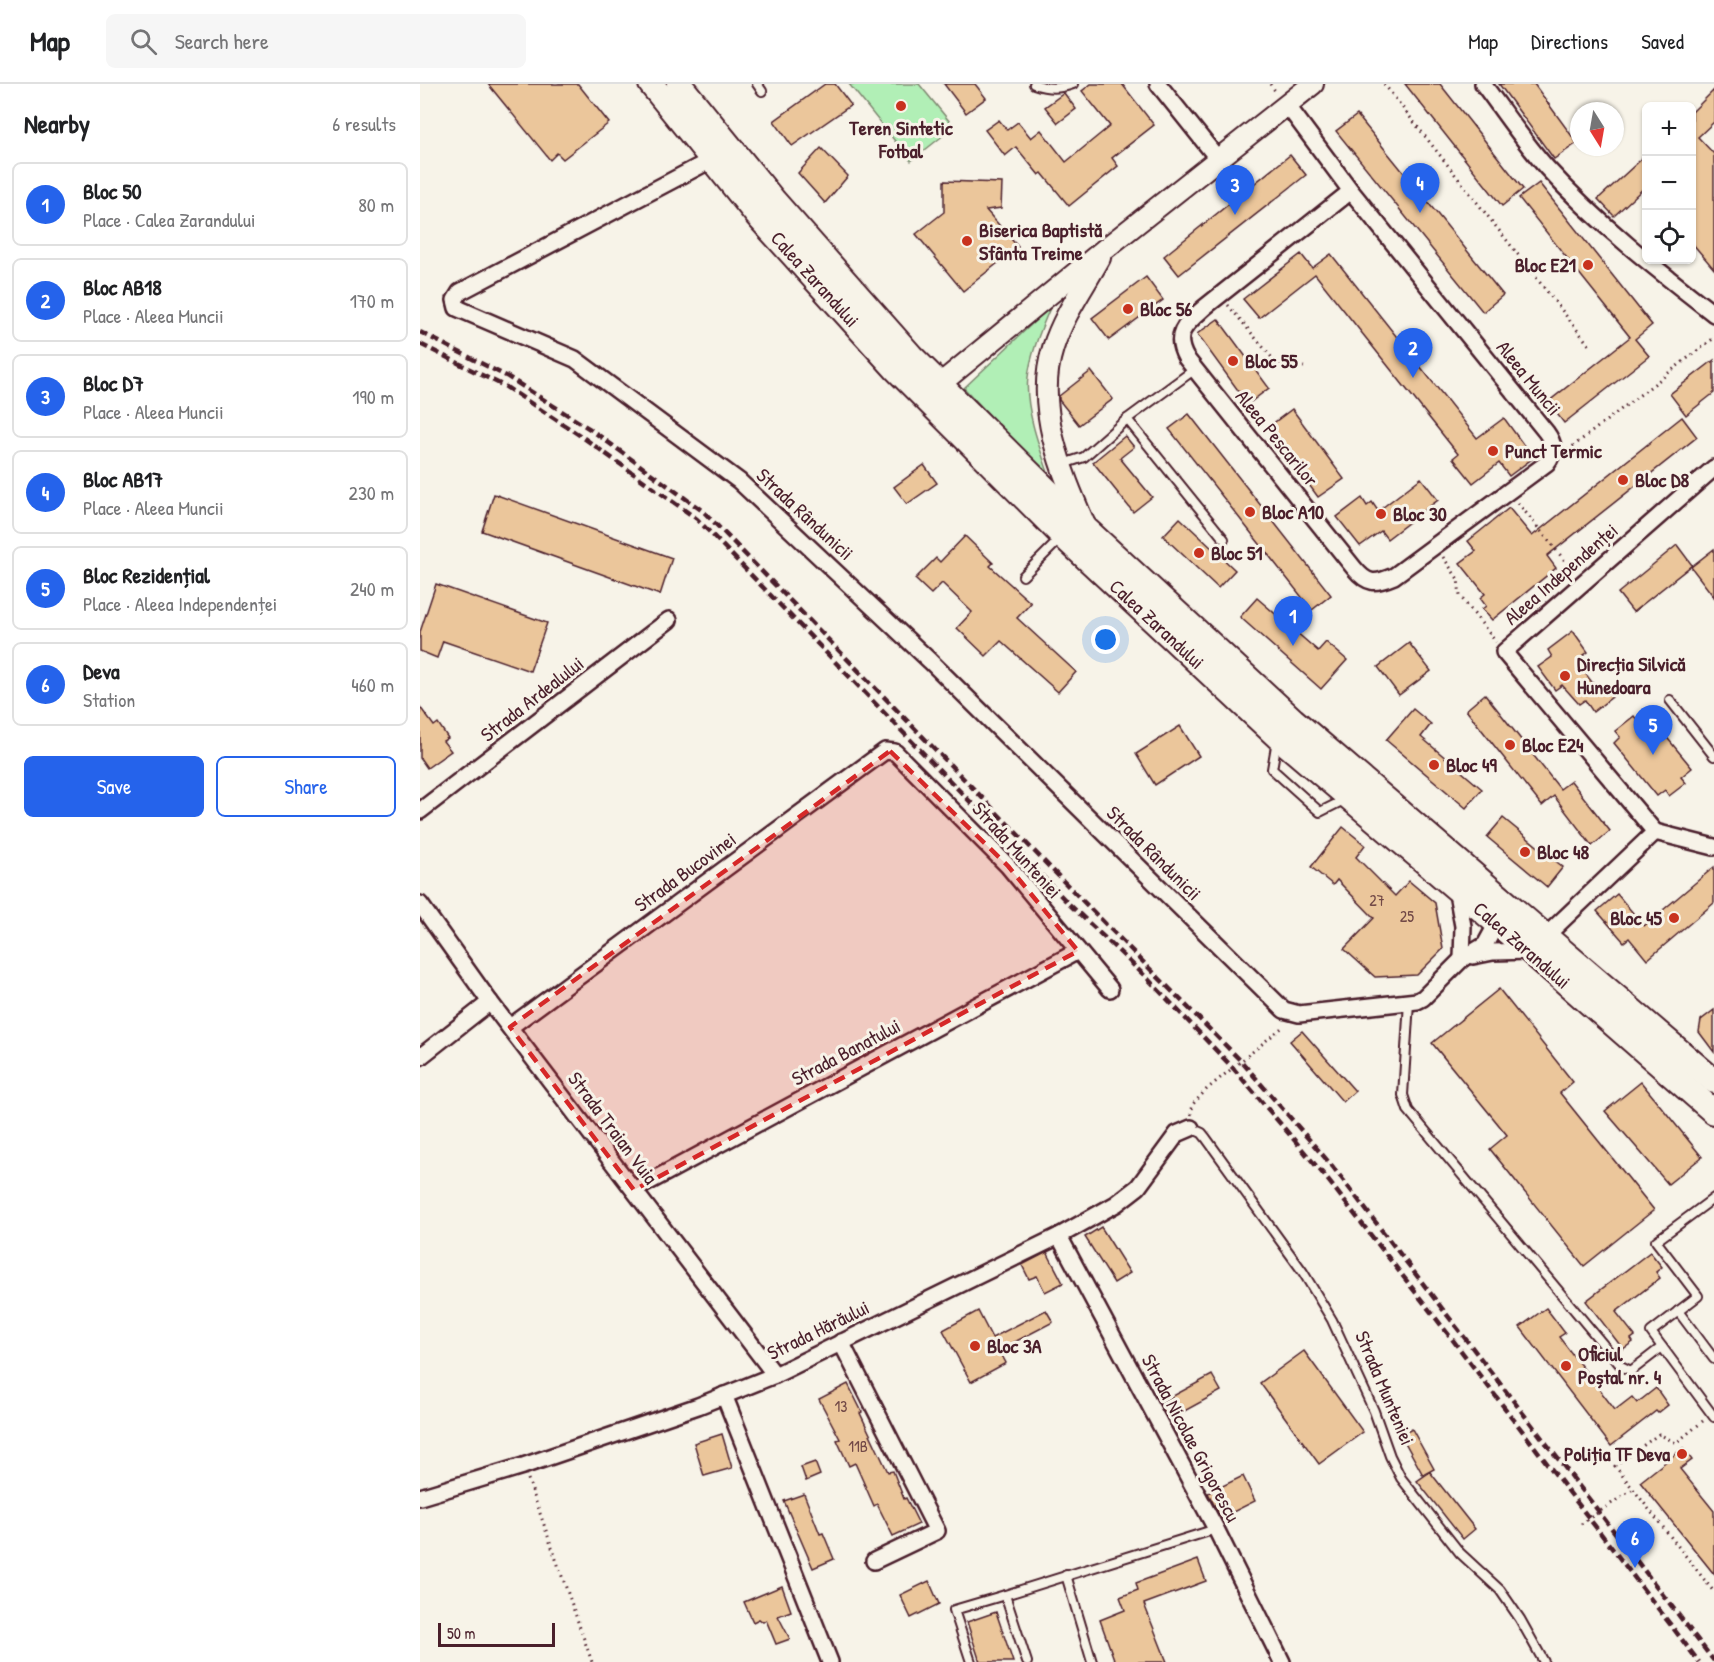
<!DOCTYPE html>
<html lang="en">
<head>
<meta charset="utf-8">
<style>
	:root { --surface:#fff; --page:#f6f6f6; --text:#202124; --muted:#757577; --line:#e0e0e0; --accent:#2563eb }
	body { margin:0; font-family:"Patrick Hand",sans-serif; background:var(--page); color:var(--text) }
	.controls { position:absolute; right:18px; top:18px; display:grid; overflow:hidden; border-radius:9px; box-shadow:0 2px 4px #0004 }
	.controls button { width:54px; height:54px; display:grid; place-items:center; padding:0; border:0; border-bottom:2px solid var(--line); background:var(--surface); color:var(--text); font:30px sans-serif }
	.compass { position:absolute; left:1150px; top:18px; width:54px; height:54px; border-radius:50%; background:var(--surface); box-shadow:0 2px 4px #0004; rotate:169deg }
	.scale { position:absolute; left:18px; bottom:15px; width:117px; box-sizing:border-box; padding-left:6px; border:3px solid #4a1f2b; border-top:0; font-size:16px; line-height:21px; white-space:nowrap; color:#4a1f2b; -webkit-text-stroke:4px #f7f3e8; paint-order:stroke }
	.you { position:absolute; left:686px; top:556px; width:21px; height:21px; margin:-15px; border:4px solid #fff; border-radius:50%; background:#1a73e8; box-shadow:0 0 0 9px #1a73e833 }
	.badge { display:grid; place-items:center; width:39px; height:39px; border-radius:50%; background:var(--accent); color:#fff; font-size:20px; font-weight:700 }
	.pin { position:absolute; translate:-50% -50px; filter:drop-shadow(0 2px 3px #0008) }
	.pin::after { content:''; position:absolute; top:32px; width:21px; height:18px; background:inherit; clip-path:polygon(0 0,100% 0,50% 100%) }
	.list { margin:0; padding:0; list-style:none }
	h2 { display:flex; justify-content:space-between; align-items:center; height:78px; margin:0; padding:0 24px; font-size:26px }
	h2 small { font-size:20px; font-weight:400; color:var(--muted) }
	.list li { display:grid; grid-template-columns:39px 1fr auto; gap:18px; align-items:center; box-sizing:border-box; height:84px; margin:0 12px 12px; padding:0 12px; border:2px solid var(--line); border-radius:9px }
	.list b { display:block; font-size:22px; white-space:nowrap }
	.list p { margin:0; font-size:20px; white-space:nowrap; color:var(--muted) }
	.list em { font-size:20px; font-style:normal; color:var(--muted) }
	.actions { display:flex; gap:12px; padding:18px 24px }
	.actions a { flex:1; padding:14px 0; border:2px solid var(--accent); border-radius:9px; text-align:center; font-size:21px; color:var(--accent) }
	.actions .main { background:var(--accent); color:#fff }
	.icon { flex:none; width:33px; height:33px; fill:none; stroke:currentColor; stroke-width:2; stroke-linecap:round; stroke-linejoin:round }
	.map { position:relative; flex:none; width:1294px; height:1578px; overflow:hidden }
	header { display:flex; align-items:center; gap:36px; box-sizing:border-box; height:84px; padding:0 30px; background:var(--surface); border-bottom:2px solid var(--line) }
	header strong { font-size:28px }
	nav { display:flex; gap:33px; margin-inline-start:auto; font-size:21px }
	.search { width:420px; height:54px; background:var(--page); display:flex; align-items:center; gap:15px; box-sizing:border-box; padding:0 21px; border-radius:9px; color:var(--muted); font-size:22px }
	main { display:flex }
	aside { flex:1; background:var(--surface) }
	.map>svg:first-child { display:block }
</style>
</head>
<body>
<header>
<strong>Map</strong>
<div class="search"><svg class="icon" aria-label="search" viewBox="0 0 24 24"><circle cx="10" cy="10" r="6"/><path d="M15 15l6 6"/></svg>Search here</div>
<nav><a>Map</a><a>Directions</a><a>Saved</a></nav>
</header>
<main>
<aside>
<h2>Nearby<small>6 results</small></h2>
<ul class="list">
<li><span class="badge">1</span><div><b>Bloc 50</b><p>Place · Calea Zarandului</p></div><em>80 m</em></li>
<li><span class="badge">2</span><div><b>Bloc AB18</b><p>Place · Aleea Muncii</p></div><em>170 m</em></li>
<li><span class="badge">3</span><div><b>Bloc D7</b><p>Place · Aleea Muncii</p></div><em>190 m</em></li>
<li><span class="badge">4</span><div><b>Bloc AB17</b><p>Place · Aleea Muncii</p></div><em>230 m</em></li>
<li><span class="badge">5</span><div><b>Bloc Rezidențial</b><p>Place · Aleea Independenței</p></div><em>240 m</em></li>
<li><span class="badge">6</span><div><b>Deva</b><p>Station</p></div><em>460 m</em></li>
</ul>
<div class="actions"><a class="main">Save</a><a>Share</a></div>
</aside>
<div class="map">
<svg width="1294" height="1578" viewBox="0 0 1294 1578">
	<rect width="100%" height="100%" fill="#f7f3e8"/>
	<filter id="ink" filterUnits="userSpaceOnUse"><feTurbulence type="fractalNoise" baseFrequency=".0167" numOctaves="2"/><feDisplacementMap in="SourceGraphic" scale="12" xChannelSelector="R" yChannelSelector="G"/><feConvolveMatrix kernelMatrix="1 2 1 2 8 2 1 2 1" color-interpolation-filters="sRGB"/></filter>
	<g filter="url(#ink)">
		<g fill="#b1efb6" stroke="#7e8770" stroke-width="1.5">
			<polygon points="429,0 499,0 534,43 491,77"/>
			<path d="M 631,222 C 621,244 611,269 608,293 C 604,324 621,368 631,397 L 544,304 Z"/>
		</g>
		<g fill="#ebc69b" stroke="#4a1f2b" stroke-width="1.5">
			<polygon points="68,0 158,0 189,39 143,75 137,69 130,76"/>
			<polygon points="405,0 415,0 431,21 372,62 354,37"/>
			<polygon points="524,0 555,0 566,14 546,29"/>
			<polygon points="671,0 702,0 734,41 692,74 698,82 649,122 622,89 619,91 596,63 585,72 565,46 579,36 587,46 598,38 611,54 621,46 646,78 690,42 662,7"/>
			<polygon points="985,0 1020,0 1103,105 1082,122"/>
			<polygon points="1079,0 1114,0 1157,59 1134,75"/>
			<polygon points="1294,6 1294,38 1278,53 1294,70 1294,185 1272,159 1272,28"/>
			<polygon points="644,9 656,25 638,39 625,23"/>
			<polygon points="937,31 1083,211 1063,228 916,47"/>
			<polygon points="401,64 428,92 405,119 378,89"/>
			<polygon points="1227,70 1227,101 1194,132 1178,115"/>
			<polygon points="870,71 886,91 759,191 744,172"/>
			<polygon points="524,97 582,99 581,124 566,126 598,163 543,207 496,150 524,128"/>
			<polygon points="1119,99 1232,241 1215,255 1229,272 1144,339 1128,318 1210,253 1099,114"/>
			<polygon points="881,170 892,184 911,170 1057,354 1084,334 1113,374 1089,392 1079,379 1053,399 1033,374 1038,370 895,190 839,234 823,215"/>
			<polygon points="726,193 743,216 689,256 672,234"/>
			<polygon points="798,235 849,304 828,320 777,250"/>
			<polygon points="1294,276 1294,309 1266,331 1250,310"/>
			<polygon points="671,287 693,315 659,341 639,316 639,312"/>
			<polygon points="872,325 924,395 898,413 847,344"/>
			<polygon points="769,330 911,511 892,526 749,345"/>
			<polygon points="1262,333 1277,353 1127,472 1136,484 1072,536 1062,525 1066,522 1060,514 1065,510 1040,479 1056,467 1048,457 1089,424 1112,452"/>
			<polygon points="705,352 714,363 700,374 732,413 713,428 673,378"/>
			<polygon points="504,381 517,399 487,420 474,403"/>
			<polygon points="1001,394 1018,416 967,455 961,447 940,462 917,433 942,414 947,422 952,418 958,427"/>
			<polygon points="74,410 252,474 240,511 62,447"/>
			<polygon points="760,434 815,486 798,504 743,452"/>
			<polygon points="545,452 573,479 570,482 611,519 597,534 656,588 638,608 581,557 566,572 537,544 552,528 522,499 511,510 495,495 516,474 520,478"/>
			<polygon points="1257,461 1272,481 1213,528 1198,509"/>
			<polygon points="1294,465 1294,513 1271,483"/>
			<polygon points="16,500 127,539 110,587 23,557 17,574 0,567 0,548"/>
			<polygon points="837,514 898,567 906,558 927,576 901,605 820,533"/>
			<polygon points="1153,547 1168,568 1160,574 1166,582 1162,585 1177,605 1183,601 1192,613 1173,628 1165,616 1159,620 1142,601 1135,606 1118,583 1132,573 1128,566"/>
			<polygon points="989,559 1011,587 979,611 958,583"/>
			<polygon points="1065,610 1140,705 1151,697 1190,747 1172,762 1134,712 1122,722 1046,626"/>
			<polygon points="0,623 14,642 18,639 28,654 23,657 31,667 7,684 0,674"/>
			<polygon points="993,625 1011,640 1001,653 1062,705 1046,724 966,656"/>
			<polygon points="1214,632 1221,641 1230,633 1272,684 1261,693 1266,699 1249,712 1245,706 1237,712 1194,659 1200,653 1195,647"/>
			<polygon points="760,642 779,672 735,701 716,670"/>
			<polygon points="1083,734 1143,783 1127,803 1067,753"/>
			<polygon points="923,743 945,761 936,773 975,812 989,797 1015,819 1023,865 997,891 955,893 924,865 954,834 917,796 913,801 891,783"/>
			<polygon points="1294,783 1294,819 1227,876 1209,854 1204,858 1177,827 1197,810 1224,842"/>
			<polygon points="1079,905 1153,998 1140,1009 1234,1126 1164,1182 1070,1065 1087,1051 1012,959"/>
			<polygon points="1294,926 1294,968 1279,948 1281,936"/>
			<polygon points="882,947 935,1007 923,1018 870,957"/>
			<polygon points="1221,998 1282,1073 1248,1100 1185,1027"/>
			<polygon points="681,1143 710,1189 694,1199 665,1153"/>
			<polygon points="627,1168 643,1199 625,1208 617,1192 609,1195 602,1181"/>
			<polygon points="1230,1168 1242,1183 1236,1188 1240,1194 1196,1228 1215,1252 1211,1255 1213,1258 1203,1265 1166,1217"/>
			<polygon points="1126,1224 1145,1249 1139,1253 1195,1326 1212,1313 1217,1319 1236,1304 1248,1321 1238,1329 1236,1327 1191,1362 1100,1243"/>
			<polygon points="626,1226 633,1238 579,1266 586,1279 551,1298 523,1246 558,1227 572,1254"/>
			<polygon points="884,1267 943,1348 899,1380 840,1299"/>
			<polygon points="792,1291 801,1307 748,1336 740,1319"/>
			<polygon points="428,1300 442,1328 440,1329 468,1388 473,1387 484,1415 486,1414 499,1440 473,1452 457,1420 454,1422 435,1379 429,1382 417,1356 420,1355 399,1315"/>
			<polygon points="992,1345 1014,1385 1003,1391 981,1351"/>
			<polygon points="302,1350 312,1384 284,1392 274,1359"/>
			<polygon points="1263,1364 1272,1376 1260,1385 1294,1427 1294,1490 1220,1398"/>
			<polygon points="395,1378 400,1391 386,1397 381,1383"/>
			<polygon points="1010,1388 1055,1445 1043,1455 997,1397"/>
			<polygon points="823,1392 835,1417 801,1434 788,1409"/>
			<polygon points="384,1410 400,1450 403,1449 414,1475 393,1484 364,1417"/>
			<polygon points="778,1476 786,1497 724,1520 747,1578 695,1578 680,1536 705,1526 700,1513 718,1506 716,1499"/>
			<polygon points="509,1497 519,1520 491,1534 480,1511"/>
			<polygon points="362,1502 371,1527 358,1532 370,1555 356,1560 346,1536 343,1538 339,1535 333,1538 324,1518"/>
			<polygon points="576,1528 593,1578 560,1578 547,1538"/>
		</g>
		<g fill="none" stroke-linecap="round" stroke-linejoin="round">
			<defs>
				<g id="service">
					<polyline points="337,0 342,7"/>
					<path d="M 614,0 C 628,5 639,5 653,0"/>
					<polyline points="775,285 707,335 804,455"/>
					<polyline points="643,380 664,373 707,335"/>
					<polyline points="603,492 642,453"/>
					<polyline points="1250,616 1294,672"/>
					<polyline points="857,656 852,685 900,728 926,715"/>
					<polyline points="989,918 983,1011 988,1026 1201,1282 1211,1287 1242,1263"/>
					<polyline points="771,1044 782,1049 786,1054 883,1188 912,1236 954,1327 970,1372 981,1394 1040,1469 1080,1506 1100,1535 1124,1578"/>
					<polyline points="1294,1114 1236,1157 1278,1212 1231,1248 1294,1333"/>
					<polyline points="1258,1227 1294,1275"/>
					<polyline points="646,1491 672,1578"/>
					<polyline points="551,1578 534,1526 585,1511"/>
					<polyline points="607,1578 585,1511 796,1445"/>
				</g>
				<g id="minor">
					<polyline points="738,0 798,75"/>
					<path d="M 1063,0 C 1084,28 1104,58 1127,84 C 1177,139 1236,185 1294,230"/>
					<path d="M 867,21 L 931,107 L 1126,348 C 1134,359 1136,367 1127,379 L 974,492 C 955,500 948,501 934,484 L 766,274 C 752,249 767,239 785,223 L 931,107"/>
					<polyline points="291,76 40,208 35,216 37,224 155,275 319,397 510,577 864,926 879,930 997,917 1003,914 1042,875 1065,861 1077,839 1083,833"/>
					<polyline points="0,727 249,536"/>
					<polyline points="1235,748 1084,568 1294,384"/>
					<polyline points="1036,804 1043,842 1042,875"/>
					<polyline points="0,820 70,918 355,1291"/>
					<polyline points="1053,872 1073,868 1110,867 1235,748 1294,763"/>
					<polyline points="90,943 465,667 475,668 588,782 690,905"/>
					<polyline points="0,973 70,918"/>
					<polyline points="214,1106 658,867"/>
					<polyline points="639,1152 796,1445 862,1578"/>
					<polyline points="421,1258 517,1447 454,1477"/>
					<polyline points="304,1311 410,1578"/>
					<polyline points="0,1413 103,1382 278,1322 355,1291 639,1152 696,1120 718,1103 757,1050 771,1044"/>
				</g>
				<g id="tertiary">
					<polyline points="509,309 686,164 893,0"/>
					<path d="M 665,441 C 642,388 614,323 633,264 C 643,232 664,203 680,174"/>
				</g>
				<g id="primary">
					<polyline points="231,0 337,131 476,285 643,452 857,652 1110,867 1294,1028"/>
					<polyline points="259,0 354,117 491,272 667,446 873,636 1294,997"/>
				</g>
			</defs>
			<use href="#service" stroke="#4a1f2b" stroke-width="12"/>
			<use href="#minor" stroke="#4a1f2b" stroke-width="20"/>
			<use href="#tertiary" stroke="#4a1f2b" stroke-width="24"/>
			<use href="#primary" stroke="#4a1f2b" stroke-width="28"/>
			<g stroke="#4a1f2b" stroke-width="3" stroke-dasharray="1.5 4.5" stroke-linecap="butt">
				<polyline points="850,0 856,8"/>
				<polyline points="964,0 1169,261"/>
				<polyline points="808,221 853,275 859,279 884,283"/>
				<polyline points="1148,366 1294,254"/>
				<polyline points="1098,419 1154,488"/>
				<polyline points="1023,473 1038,495 1040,512 1076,558"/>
				<polyline points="771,1031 773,1020 787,1005 864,942"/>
				<polyline points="1283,1337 1256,1359 1239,1350 1195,1382 1294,1508"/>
				<polyline points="108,1395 172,1578"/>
				<polyline points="1161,1440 1213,1405"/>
			</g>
			<use href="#service" stroke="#f7f3e8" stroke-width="8"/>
			<use href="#minor" stroke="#f7f3e8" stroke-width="15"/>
			<use href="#tertiary" stroke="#f7f3e8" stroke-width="20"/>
			<use href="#primary" stroke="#f7f3e8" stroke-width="24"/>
			<g stroke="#4a1f2b" stroke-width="4.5" stroke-dasharray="9 4.5" stroke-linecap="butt">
				<polyline points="0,248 88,293 170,345 284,428 653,807 821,977 913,1083 1294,1577"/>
				<polyline points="0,260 86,303 161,352 277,435 649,820 727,894 813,984 904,1091 1032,1255 1279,1578"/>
			</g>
		</g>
	</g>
	<path fill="#d62828" fill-opacity="0.2" stroke="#d62828" stroke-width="4.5" stroke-dasharray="12 8" stroke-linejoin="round" d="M 470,667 L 588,782 L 658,867 L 214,1106 L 90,943 Z"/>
	<g fill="#c8321e" stroke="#f7f3e8" stroke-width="2">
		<circle cx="481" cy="22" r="6"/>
		<circle cx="547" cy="157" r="6"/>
		<circle cx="1168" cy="181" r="6"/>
		<circle cx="708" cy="225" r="6"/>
		<circle cx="813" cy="277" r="6"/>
		<circle cx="1073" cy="367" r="6"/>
		<circle cx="1203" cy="396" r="6"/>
		<circle cx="830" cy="428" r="6"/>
		<circle cx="961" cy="430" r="6"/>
		<circle cx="779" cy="469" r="6"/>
		<circle cx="1145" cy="592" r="6"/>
		<circle cx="1090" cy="661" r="6"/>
		<circle cx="1014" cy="681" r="6"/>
		<circle cx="1105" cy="768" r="6"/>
		<circle cx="1254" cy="834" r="6"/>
		<circle cx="555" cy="1262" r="6"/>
		<circle cx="1146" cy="1282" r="6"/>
		<circle cx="1262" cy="1370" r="6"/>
	</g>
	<g text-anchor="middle" stroke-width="6" stroke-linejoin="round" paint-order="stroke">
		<g font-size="16" fill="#724947">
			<text x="957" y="822">27</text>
			<text x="987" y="838">25</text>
			<text x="421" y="1328">13</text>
			<text x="438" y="1368">11B</text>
		</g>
		<g font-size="20" font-weight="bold" fill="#4a1f2b" stroke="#f7f3e8" text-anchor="start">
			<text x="481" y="51" text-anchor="middle">Teren Sintetic<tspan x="481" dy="23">Fotbal</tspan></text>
			<text x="559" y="153">Biserica Baptistă<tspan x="559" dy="23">Sfânta Treime</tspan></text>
			<text x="1156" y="188" text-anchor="end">Bloc E21</text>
			<text x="720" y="232">Bloc 56</text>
			<text x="825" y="284">Bloc 55</text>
			<text x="1085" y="374">Punct Termic</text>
			<text x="1215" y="403">Bloc D8</text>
			<text x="842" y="435">Bloc A10</text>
			<text x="973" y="437">Bloc 30</text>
			<text x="791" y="476">Bloc 51</text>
			<text x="1157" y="587">Direcția Silvică<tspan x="1157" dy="23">Hunedoara</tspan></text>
			<text x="1102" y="668">Bloc E24</text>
			<text x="1026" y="688">Bloc 49</text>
			<text x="1117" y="775">Bloc 48</text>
			<text x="1242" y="841" text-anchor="end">Bloc 45</text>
			<text x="567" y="1269">Bloc 3A</text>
			<text x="1158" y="1277">Oficiul<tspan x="1158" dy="23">Poștal nr. 4</tspan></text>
			<text x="1250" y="1377" text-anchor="end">Poliția TF Deva</text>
		</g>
		<g font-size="20" fill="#4a1f2b" stroke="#f7f3e8">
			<text transform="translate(395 195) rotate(48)" y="7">Calea Zarandului</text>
			<text transform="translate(1109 294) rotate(51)" y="7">Aleea Muncii</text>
			<text transform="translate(857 354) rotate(51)" y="7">Aleea Pescarilor</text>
			<text transform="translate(385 430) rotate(43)" y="7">Strada Rândunicii</text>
			<text transform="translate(1141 490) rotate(-41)" y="7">Aleea Independenței</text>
			<text transform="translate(737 540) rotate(43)" y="7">Calea Zarandului</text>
			<text transform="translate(112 615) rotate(-38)" y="7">Strada Ardealului</text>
			<text transform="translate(597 766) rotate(48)" y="7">Strada Munteniei</text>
			<text transform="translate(734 769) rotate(45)" y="7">Strada Rândunicii</text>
			<text transform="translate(265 788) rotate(-36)" y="7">Strada Bucovinei</text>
			<text transform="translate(1102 861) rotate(41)" y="7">Calea Zarandului</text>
			<text transform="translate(426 968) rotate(-28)" y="7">Strada Banatului</text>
			<text transform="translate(193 1044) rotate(53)" y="7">Strada Traian Vuia</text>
			<text transform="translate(398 1246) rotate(-26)" y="7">Strada Hărăului</text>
			<text transform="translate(965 1304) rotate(67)" y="7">Strada Munteniei</text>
			<text transform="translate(771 1354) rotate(62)" y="7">Strada Nicolae Grigorescu</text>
		</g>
	</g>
</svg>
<div class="controls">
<button>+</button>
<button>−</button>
<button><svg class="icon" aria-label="locate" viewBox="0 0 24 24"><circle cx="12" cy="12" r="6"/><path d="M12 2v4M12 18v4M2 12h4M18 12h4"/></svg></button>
</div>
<svg class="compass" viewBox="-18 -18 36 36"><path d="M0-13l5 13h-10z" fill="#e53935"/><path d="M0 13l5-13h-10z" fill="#757577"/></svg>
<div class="scale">50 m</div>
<div class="you"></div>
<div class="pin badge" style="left:873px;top:562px">1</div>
<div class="pin badge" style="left:993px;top:294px">2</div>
<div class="pin badge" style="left:815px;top:131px">3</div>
<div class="pin badge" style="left:1000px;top:129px">4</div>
<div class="pin badge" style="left:1233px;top:671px">5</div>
<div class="pin badge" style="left:1215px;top:1484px">6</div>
</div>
</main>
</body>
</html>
